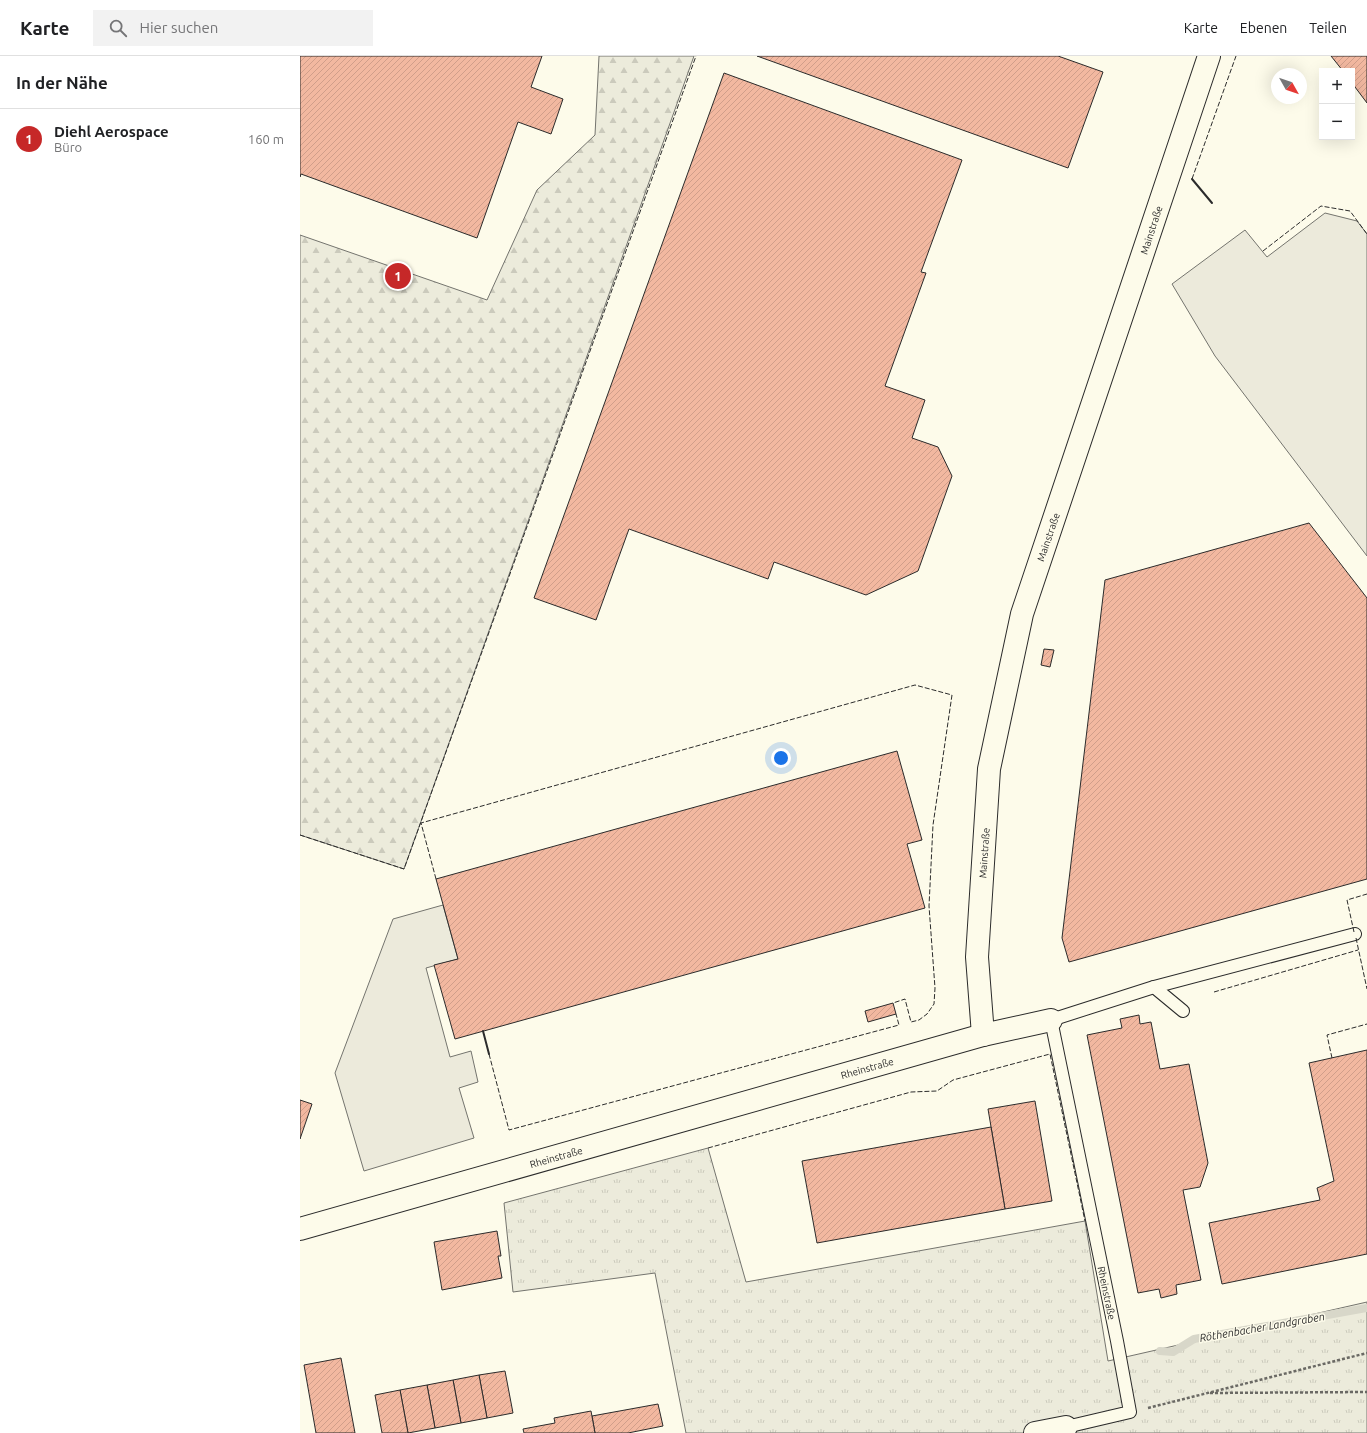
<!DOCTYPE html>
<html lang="de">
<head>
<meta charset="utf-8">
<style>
	:root { --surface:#fff; --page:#f2f2f2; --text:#202124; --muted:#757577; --line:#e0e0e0; --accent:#c62828 }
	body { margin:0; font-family:Ubuntu,sans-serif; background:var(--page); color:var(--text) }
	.controls { position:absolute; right:12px; top:12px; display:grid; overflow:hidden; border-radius:0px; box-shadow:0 4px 16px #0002 }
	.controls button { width:36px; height:36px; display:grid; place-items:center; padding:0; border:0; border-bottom:1px solid var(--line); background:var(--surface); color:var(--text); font:20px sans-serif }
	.compass { position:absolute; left:971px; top:12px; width:36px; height:36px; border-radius:50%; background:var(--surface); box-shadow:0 4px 16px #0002; rotate:130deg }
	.you { position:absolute; left:481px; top:702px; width:14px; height:14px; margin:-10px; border:3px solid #fff; border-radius:50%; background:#1a73e8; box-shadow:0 0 0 6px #1a73e833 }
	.badge { display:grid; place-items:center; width:26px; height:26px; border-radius:50%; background:var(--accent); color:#fff; font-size:13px; font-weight:700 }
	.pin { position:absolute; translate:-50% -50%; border:2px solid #fff; box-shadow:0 1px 4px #0006 }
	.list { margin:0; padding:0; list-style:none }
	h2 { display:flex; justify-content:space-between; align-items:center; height:52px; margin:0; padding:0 16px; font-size:17px }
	h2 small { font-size:13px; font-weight:400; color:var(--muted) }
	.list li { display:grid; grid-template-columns:26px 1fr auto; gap:12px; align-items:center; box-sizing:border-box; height:60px; padding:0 16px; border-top:1px solid var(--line) }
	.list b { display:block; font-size:15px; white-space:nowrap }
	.list p { margin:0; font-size:13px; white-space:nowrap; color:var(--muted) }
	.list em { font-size:13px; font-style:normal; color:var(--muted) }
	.icon { flex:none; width:22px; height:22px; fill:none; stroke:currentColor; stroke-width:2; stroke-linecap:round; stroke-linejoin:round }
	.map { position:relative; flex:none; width:1067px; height:1377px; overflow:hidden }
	header { display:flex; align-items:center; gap:24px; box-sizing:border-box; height:56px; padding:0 20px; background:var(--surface); border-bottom:1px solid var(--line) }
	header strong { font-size:19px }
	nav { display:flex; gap:22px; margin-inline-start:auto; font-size:14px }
	.search { width:280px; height:36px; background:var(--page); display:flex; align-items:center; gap:10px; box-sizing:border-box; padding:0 14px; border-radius:0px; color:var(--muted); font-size:15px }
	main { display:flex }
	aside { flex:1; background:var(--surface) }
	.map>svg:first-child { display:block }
</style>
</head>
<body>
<header>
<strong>Karte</strong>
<div class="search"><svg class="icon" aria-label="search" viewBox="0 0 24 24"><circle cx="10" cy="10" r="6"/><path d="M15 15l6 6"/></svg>Hier suchen</div>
<nav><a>Karte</a><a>Ebenen</a><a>Teilen</a></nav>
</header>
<main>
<aside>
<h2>In der Nähe<small></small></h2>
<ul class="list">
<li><span class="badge">1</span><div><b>Diehl Aerospace</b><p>Büro</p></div><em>160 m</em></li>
</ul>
</aside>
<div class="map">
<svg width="1067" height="1377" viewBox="0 0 1067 1377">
	<defs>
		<pattern id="grass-tufts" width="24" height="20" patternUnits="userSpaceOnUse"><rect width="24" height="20" fill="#ecebdb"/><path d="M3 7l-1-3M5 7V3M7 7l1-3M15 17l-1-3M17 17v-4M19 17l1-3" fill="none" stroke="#cbcabc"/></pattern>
		<pattern id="forest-firs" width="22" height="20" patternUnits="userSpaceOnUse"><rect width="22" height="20" fill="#ecebdb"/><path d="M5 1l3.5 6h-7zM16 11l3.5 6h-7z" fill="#cbcabc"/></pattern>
		<pattern id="building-hatch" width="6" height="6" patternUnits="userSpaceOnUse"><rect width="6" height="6" fill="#f2b8a0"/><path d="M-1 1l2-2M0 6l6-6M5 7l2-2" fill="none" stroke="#d09e8a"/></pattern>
	</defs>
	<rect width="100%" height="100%" fill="#fdfbea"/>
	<polygon fill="url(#grass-tufts)" stroke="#74746e" points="408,1092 446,1226 785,1165 808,1305 1067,1246 1067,1377 386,1377 355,1217 213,1236 204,1147"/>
	<polygon fill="url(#forest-firs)" stroke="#74746e" points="299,0 394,0 104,813 0,779 0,179 187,244 237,134 295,79"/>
	<g fill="#eceadb" stroke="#74746e">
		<polygon points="1025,157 1057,165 1067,178 1067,500 915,300 872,228 945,174 967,201"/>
		<polygon points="143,849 158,903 126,912 150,1001 171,995 178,1026 159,1032 174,1082 64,1115 35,1017 93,863"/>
	</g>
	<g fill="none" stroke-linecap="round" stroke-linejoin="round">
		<polyline stroke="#d8d7c9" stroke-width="8" points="860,1295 873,1296 894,1283 1067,1252"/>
	</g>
	<g fill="url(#building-hatch)" stroke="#2b2b2b">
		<polygon points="0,0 242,0 231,31 263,43 251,78 218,66 177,182 1,118 0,121"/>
		<polygon points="457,0 758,0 803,16 768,112"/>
		<polygon points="1031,0 1067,0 1067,47 1052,27 1052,15 1043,15"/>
		<polygon points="424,17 662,104 621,216 626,217 585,330 625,344 612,382 638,391 652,420 618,515 566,539 474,506 468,523 329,473 296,564 234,542"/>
		<polygon points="1009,467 1067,542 1067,823 769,906 762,882 805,524"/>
		<polygon points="744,593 754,594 750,611 741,609"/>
		<polygon points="597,695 622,784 607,788 625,852 155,983 134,909 158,903 136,823"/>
		<polygon points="593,947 596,958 568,966 565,955"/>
		<polygon points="839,959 840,968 851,966 860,1013 889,1008 908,1107 900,1131 883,1134 901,1224 876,1229 877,1238 861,1242 859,1233 838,1237 787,979 822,972 820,963"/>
		<polygon points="1067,994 1067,1198 922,1228 909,1167 1020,1144 1017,1132 1034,1125 1009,1007"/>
		<polygon points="0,1044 12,1048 0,1083"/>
		<polygon points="735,1045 752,1145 705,1153 688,1053"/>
		<polygon points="691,1071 705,1153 517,1187 502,1105"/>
		<polygon points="197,1175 201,1200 198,1200 202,1222 142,1234 134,1186"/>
		<polygon points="41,1302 55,1377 16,1377 4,1309"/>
		<polygon points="205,1315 213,1357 187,1362 179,1319"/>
		<polygon points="179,1319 187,1362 161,1367 153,1324"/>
		<polygon points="153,1324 161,1367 135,1372 127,1329"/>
		<polygon points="127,1329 135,1372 108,1377 100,1334"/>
		<polygon points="100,1334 108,1377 82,1377 75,1339"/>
		<polygon points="358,1348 363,1370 328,1377 295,1377 292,1360"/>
		<polygon points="291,1355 295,1377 224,1377 223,1373 255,1367 254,1362"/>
	</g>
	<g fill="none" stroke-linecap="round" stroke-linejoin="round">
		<defs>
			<g id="service">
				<polyline points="854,931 883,955"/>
				<polyline points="766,1371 830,1356 817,1285 751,964 854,931 1055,878"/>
			</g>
			<g id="minor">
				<polyline points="683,979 677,901 689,713 722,558 909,0"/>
				<polyline points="0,1173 683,979 751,964"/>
				<polyline points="735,1377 766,1371"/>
			</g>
		</defs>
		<use href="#service" stroke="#2b2b2b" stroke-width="14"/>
		<use href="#minor" stroke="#2b2b2b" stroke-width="24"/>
		<g stroke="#6a6964" stroke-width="2.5" stroke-dasharray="3 2" stroke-linecap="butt">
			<polyline points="910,1337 1067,1336"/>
			<polyline points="848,1352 1067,1297"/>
		</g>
		<use href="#service" stroke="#fdfbea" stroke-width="12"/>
		<use href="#minor" stroke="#fdfbea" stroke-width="22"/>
		<g stroke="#2b2b2b" stroke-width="1" stroke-dasharray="5 2" stroke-linecap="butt">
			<polyline points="892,123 936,0"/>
			<polyline points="963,195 1021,150 1050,155 1067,178"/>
			<polyline points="0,779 104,813 396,0"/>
			<polyline points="136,823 121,767 615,629 652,639 633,769 629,850 635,932 634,948 627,958 619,964 611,966 605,943 593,947"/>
			<polyline points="1054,876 1047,844 1067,838"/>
			<polyline points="1056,882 1067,933"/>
			<polyline points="914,936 1058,894"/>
			<polyline points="189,998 209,1074 599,969 596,958"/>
			<polyline points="1032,1002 1027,979 1067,968"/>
			<polyline points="408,1092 611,1036 637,1035 653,1024 750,998 785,1165"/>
		</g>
		<g stroke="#2b2b2b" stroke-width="2">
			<polyline points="892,123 912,147"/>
			<polyline points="183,975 189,998"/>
		</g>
	</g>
	<g text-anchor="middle" stroke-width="3" stroke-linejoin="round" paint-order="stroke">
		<g font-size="10" fill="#2b2b2b" stroke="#fdfbea">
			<text transform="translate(851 174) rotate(-72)" y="4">Mainstraße</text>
			<text transform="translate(748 481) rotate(-71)" y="4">Mainstraße</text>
			<text transform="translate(684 797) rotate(-86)" y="4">Mainstraße</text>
			<text transform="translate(567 1012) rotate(-16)" y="4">Rheinstraße</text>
			<text transform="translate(256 1101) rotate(-16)" y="4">Rheinstraße</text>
			<text transform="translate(807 1237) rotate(78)" y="4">Rheinstraße</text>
		</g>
		<g font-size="11" font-style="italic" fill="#2b2b2b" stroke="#fdfbea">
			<text transform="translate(962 1271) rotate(-10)" y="4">Röthenbacher Landgraben</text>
		</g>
	</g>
</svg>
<div class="controls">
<button>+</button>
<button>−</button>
</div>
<svg class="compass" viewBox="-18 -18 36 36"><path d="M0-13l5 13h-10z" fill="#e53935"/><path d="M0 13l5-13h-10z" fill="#757577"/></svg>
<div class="you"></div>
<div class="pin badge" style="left:98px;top:220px">1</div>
</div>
</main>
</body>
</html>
